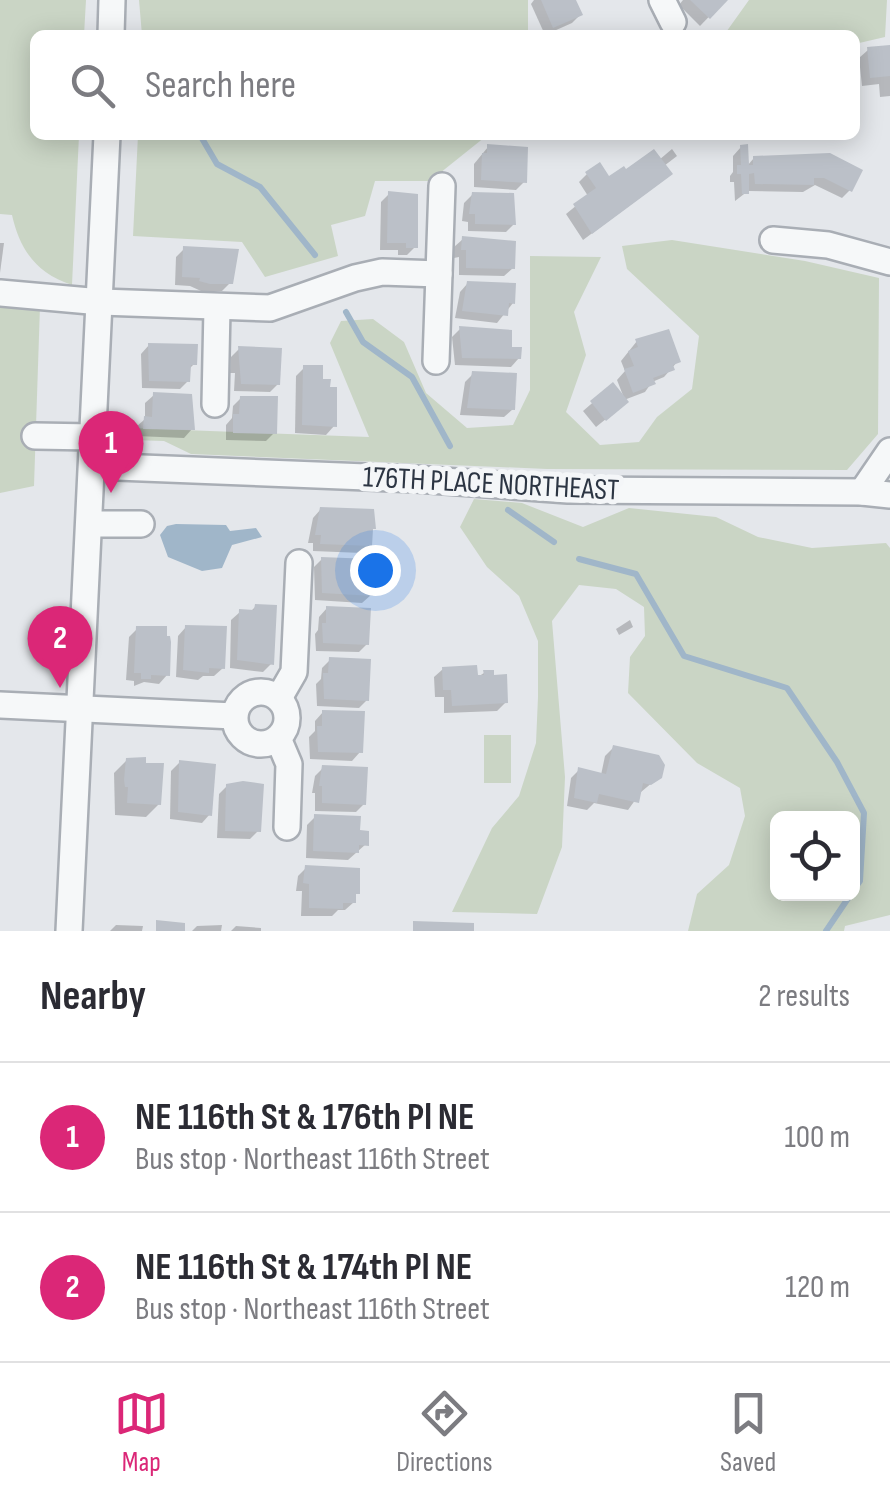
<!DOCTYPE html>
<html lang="en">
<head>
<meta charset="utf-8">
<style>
	:root { --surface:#fff; --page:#f7f7f7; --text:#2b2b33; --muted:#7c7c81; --line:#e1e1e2; --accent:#db2777 }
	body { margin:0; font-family:"Sofia Sans Condensed",sans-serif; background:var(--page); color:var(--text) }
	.controls { position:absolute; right:30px; bottom:30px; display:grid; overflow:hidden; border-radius:15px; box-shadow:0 5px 25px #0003 }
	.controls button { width:90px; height:90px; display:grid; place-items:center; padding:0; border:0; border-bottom:2px solid var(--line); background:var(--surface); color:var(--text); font:50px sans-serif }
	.you { position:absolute; left:375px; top:570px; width:35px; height:35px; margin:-25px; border:8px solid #fff; border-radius:50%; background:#1a73e8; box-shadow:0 0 0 15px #1a73e833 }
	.badge { display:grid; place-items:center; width:65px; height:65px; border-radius:50%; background:var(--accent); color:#fff; font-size:32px; font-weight:700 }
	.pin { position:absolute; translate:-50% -82px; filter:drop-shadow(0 2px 5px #0008) }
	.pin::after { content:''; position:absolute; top:52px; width:35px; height:30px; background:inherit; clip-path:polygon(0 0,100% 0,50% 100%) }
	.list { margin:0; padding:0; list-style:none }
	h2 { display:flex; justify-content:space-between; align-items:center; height:130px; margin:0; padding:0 40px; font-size:42px }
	h2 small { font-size:32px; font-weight:400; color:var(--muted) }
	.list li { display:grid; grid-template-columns:65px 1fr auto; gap:30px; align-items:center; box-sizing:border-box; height:150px; padding:0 40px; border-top:2px solid var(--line) }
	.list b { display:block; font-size:38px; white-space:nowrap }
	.list p { margin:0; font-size:32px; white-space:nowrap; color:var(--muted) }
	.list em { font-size:32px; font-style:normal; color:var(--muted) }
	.icon { flex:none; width:55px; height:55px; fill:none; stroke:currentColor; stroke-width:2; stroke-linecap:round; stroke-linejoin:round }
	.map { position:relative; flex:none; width:890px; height:931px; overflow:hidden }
	.search { position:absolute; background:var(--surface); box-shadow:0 5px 25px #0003; left:30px; right:30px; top:30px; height:110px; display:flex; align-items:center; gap:25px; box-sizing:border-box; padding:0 35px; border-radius:15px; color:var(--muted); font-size:38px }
	.sheet { height:430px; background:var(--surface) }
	nav { display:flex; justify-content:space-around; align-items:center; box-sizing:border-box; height:140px; border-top:2px solid var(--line); background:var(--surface); font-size:28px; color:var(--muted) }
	nav a { display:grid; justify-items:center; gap:5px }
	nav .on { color:var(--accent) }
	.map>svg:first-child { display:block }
</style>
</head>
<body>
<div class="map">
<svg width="890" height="931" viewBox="0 0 890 931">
	<rect width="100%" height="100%" fill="#e4e7eb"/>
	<g fill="#cad5c5" fill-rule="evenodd">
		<path d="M 0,0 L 86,0 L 84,35 L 35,35 L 35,135 L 79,135 L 72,285 C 36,273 20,250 12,215 L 0,214 Z"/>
		<polygon points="139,0 528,0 528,35 142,35"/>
		<polygon points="749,0 887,0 885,37 855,44 855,35 724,35"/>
		<polygon points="138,135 492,135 485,137 430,181 375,181 365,216 331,225 338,256 265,277 242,242 133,236"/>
		<polygon points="672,240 805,261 879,278 878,434 847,470 547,469 191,454 164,441 131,440 131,428 369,437 330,343 341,321 373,319 404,342 426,393 467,428 513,425 530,390 530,256 601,257 574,312 586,355 566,412 600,445 639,442 657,417 692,389 699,336 627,269 622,246"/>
		<polygon points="0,304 40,306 34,486 0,493"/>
		<path d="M 474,499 L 522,503 L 583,527 L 629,508 L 716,517 L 758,537 L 812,548 L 886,543 L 890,548 L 890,915 L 845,926 L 844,931 L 688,931 L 697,894 L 729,865 L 745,816 L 740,788 L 697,763 L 628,693 L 630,657 L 645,636 L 644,607 L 616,589 L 579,585 L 552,621 L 565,777 L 562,847 L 537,914 L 452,912 L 492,828 L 519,796 L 536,743 L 538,697 L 538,641 L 519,596 L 487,567 L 460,527 ZM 778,818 L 852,818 L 852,894 L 778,894 Z"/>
		<rect x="484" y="735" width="27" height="48"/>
	</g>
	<polygon fill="#a0b6c9" points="176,524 226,525 230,531 256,528 262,537 232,545 222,568 202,571 168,557 160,535 167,526"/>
	<g fill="#0003">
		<polygon points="534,0 575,0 580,15 572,23 545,35 531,4"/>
		<polygon points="683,0 723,0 724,1 700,26 679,5"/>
		<polygon points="890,48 890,96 880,97 879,84 862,86 859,58 868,50"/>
		<polygon points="488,147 525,181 516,190 474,187 474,164"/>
		<polygon points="741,147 747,166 754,158 829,156 850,190 842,198 815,185 803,192 748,191 735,201 734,182 730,182 730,176 733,172 733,156"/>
		<polygon points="672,149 677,156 664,166 661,182 583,240 566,214 588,196 579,182 587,174 609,179 659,160"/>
		<polygon points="389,194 415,247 407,255 398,255 398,250 380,250 381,202"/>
		<polygon points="473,194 514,224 506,232 468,231 468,222 462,221 464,203"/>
		<polygon points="463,239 513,268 504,276 459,275 459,257 454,258 454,247"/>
		<polygon points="0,243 4,243 0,273"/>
		<polygon points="184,249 230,283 222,291 201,291 190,286 175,285 176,257"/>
		<polygon points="468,283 513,303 497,323 455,318 460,292"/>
		<polygon points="460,329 509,349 519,358 511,367 455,365 452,337"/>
		<polygon points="637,341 678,361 664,377 652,382 645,392 624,400 617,410 596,427 583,411 612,386 624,398 617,380 625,371 621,361"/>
		<polygon points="149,345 194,364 188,370 188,381 180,389 142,388 141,354"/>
		<polygon points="239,349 278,384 270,392 234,391 235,373 230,373 231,357"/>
		<polygon points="304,368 321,382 334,426 326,435 295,433 296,376"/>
		<polygon points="473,374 513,409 504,417 460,415 465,382"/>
		<polygon points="154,395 192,429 184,438 136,436 136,427 145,419 145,403"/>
		<polygon points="241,398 274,433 266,441 226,440 226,425 232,418 233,406"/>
		<polygon points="321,509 370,545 362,553 313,551 313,543 308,543 313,518"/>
		<polygon points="322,559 371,595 362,603 315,600 314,567"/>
		<polygon points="256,606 271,664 263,672 230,668 231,620 240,612 250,612"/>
		<polygon points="327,608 367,644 359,652 316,651 315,634 318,630 319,617"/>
		<polygon points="630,620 633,627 619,635 616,629"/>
		<polygon points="186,627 223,668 214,676 203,676 198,680 176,677 178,636"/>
		<polygon points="137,629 167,675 159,684 144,682 134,686 134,681 126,680 129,637"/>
		<polygon points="330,660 367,700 359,708 317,706 316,684 321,679 322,668"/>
		<polygon points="443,669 476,678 484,673 506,702 497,711 444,713 444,697 435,697 434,677"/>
		<polygon points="323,712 360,752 352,761 310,759 309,737 315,731 315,721"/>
		<polygon points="613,748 659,777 641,792 628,810 594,803 587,810 567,806 571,778 579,770 601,775 605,756"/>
		<polygon points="127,760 159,804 146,817 115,815 114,773"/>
		<polygon points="180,762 210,814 202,823 170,819 171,771"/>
		<polygon points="323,768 364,804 356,812 315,811 315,793 312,793 315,776"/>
		<polygon points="227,786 259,830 250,839 217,838 219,794"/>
		<polygon points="315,817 358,833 366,844 348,860 306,858 307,825"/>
		<polygon points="306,868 354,902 345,910 338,910 332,916 301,916 302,891 296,891 298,876"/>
		<polygon points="116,925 143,926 142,931 110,931"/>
		<polygon points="222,925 221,931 192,931 197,926"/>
		<polygon points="236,926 261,928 261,931 231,931"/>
	</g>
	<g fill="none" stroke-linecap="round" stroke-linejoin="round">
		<g stroke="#a0b6c9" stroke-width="6">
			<polyline points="200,135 217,164 260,187 315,255"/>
			<polyline points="346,312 363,342 412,377 450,446"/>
			<polyline points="508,510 554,542"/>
			<polyline points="579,559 636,574 684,656 787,688 837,762 864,813 860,881 852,892"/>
			<polyline points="826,931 851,894"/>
		</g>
	</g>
	<g fill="#bbc0c8">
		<polygon points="541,0 576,0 583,15 553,28"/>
		<polygon points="690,0 728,0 710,19"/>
		<polygon points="890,45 890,76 870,78 867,47"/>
		<polygon points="487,144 528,147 527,183 481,180 482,153 487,153"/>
		<polygon points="748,144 749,165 753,165 753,156 830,153 863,170 852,192 824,178 814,178 814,185 755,184 754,173 749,174 749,194 742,194 741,174 737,174 737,165 741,165 740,145"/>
		<polygon points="654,149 673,174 592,234 573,204 596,188 585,172 600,162 609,176 624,166 626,169"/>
		<polygon points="388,191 418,194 418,248 406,248 406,243 387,243"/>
		<polygon points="472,192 514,193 516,225 475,224 475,214 469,214"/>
		<polygon points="462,236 516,241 515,269 466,268 466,250 461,250"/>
		<polygon points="183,246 239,249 233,284 210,284 199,281 200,278 182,277"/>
		<polygon points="467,281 516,283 515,304 509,303 508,316 462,311"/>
		<polygon points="459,326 512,330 512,347 522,347 521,359 462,358"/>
		<polygon points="669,329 681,362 673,365 675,370 653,378 656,384 633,393 624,369 634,366 628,351 638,347 635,339"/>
		<polygon points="148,343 198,344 197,365 191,365 190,382 149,381"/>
		<polygon points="238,346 282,348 280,385 241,384"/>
		<polygon points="303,365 323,365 323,379 331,379 330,387 337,387 337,427 302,425"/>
		<polygon points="472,371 517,373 515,410 467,408"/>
		<polygon points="613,382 629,402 606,421 590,401"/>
		<polygon points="153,392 192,394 195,430 143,429 144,416 152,417"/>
		<polygon points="240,396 278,396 277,434 233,433 233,414 239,414"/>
		<polygon points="320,507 374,509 376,529 373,529 372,546 320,544 321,535 315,535"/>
		<polygon points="321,557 371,559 373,596 322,593"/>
		<polygon points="255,604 277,605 274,665 237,660 239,609 254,610"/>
		<polygon points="326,606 371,608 369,645 323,643 322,623 326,623"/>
		<polygon points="185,625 227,626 225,669 209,668 209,673 183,670"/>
		<polygon points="136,626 167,626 167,636 170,636 171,642 170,676 151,675 151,679 141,679 141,673 134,673"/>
		<polygon points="329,657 371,659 369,701 324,699 323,673 328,673"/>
		<polygon points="477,665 478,675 484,675 483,670 494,670 494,675 507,674 508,703 452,706 451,690 443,690 442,667"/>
		<polygon points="322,710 365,711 363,753 318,752 317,726 322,726"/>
		<polygon points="613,745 659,755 665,765 662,778 651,785 643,783 639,803 599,794 597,803 574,798 578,767 606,774"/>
		<polygon points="146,757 146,763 164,763 161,805 127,803 128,787 125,787 124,780 126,758"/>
		<polygon points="179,760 216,764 212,816 178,812"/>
		<polygon points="322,765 368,767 366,805 322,803 322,786 319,786"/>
		<polygon points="243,781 264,784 261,832 225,831 226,784"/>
		<polygon points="314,814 361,816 360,830 369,831 369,846 359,845 359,853 313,851"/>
		<polygon points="305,865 360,868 360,894 356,894 356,903 343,903 343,909 309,908 309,884 303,883"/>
		<polygon points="156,920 185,923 185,931 156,931"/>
		<polygon points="413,921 474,923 474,931 413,931"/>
	</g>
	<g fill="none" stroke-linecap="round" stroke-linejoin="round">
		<defs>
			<g id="minor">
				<polyline points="662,0 673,22"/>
				<polyline points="111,35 112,0"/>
				<polyline points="773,240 828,245 890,262"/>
				<polyline points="0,293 101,302 270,308 355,278 382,272 439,274"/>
				<polyline points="436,361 442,186"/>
				<polyline points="215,404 217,308"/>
				<polyline points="35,436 93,437"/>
				<polyline points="92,466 416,479 568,490 862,492 890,495"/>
				<polyline points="862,492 890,451"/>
				<polyline points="89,524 141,524"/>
				<circle cx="261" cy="718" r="26"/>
				<polyline points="279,698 294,672 299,563"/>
				<polyline points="0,705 234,716"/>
				<polyline points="278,738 289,764 287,827"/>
				<polyline points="69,931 107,135"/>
			</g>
		</defs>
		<use href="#minor" stroke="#a9aeb5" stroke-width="30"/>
		<use href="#minor" stroke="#f6f8f9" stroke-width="25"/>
	</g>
	<g text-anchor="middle" stroke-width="10" stroke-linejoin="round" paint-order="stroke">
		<g font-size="30" fill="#2c3543" stroke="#f4f6f8">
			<text transform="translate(491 483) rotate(3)" y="10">176TH PLACE NORTHEAST</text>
		</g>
	</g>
</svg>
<div class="controls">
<button><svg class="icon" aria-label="locate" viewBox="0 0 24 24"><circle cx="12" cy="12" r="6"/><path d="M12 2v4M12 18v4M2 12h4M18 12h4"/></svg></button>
</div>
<div class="you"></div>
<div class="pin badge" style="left:111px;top:493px">1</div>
<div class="pin badge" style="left:60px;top:688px">2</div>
<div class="search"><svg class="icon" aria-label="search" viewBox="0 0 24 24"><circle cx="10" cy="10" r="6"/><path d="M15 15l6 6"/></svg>Search here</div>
</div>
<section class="sheet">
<h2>Nearby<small>2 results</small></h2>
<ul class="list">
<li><span class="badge">1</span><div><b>NE 116th St &amp; 176th Pl NE</b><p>Bus stop · Northeast 116th Street</p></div><em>100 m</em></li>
<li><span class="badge">2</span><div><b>NE 116th St &amp; 174th Pl NE</b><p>Bus stop · Northeast 116th Street</p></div><em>120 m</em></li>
</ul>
</section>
<nav>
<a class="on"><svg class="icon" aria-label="map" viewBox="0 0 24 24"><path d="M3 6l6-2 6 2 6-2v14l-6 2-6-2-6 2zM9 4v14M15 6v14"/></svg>Map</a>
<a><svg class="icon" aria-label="directions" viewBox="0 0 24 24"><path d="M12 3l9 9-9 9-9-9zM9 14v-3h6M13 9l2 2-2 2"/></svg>Directions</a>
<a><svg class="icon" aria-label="saved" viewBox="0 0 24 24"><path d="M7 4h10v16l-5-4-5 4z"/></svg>Saved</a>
</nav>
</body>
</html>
